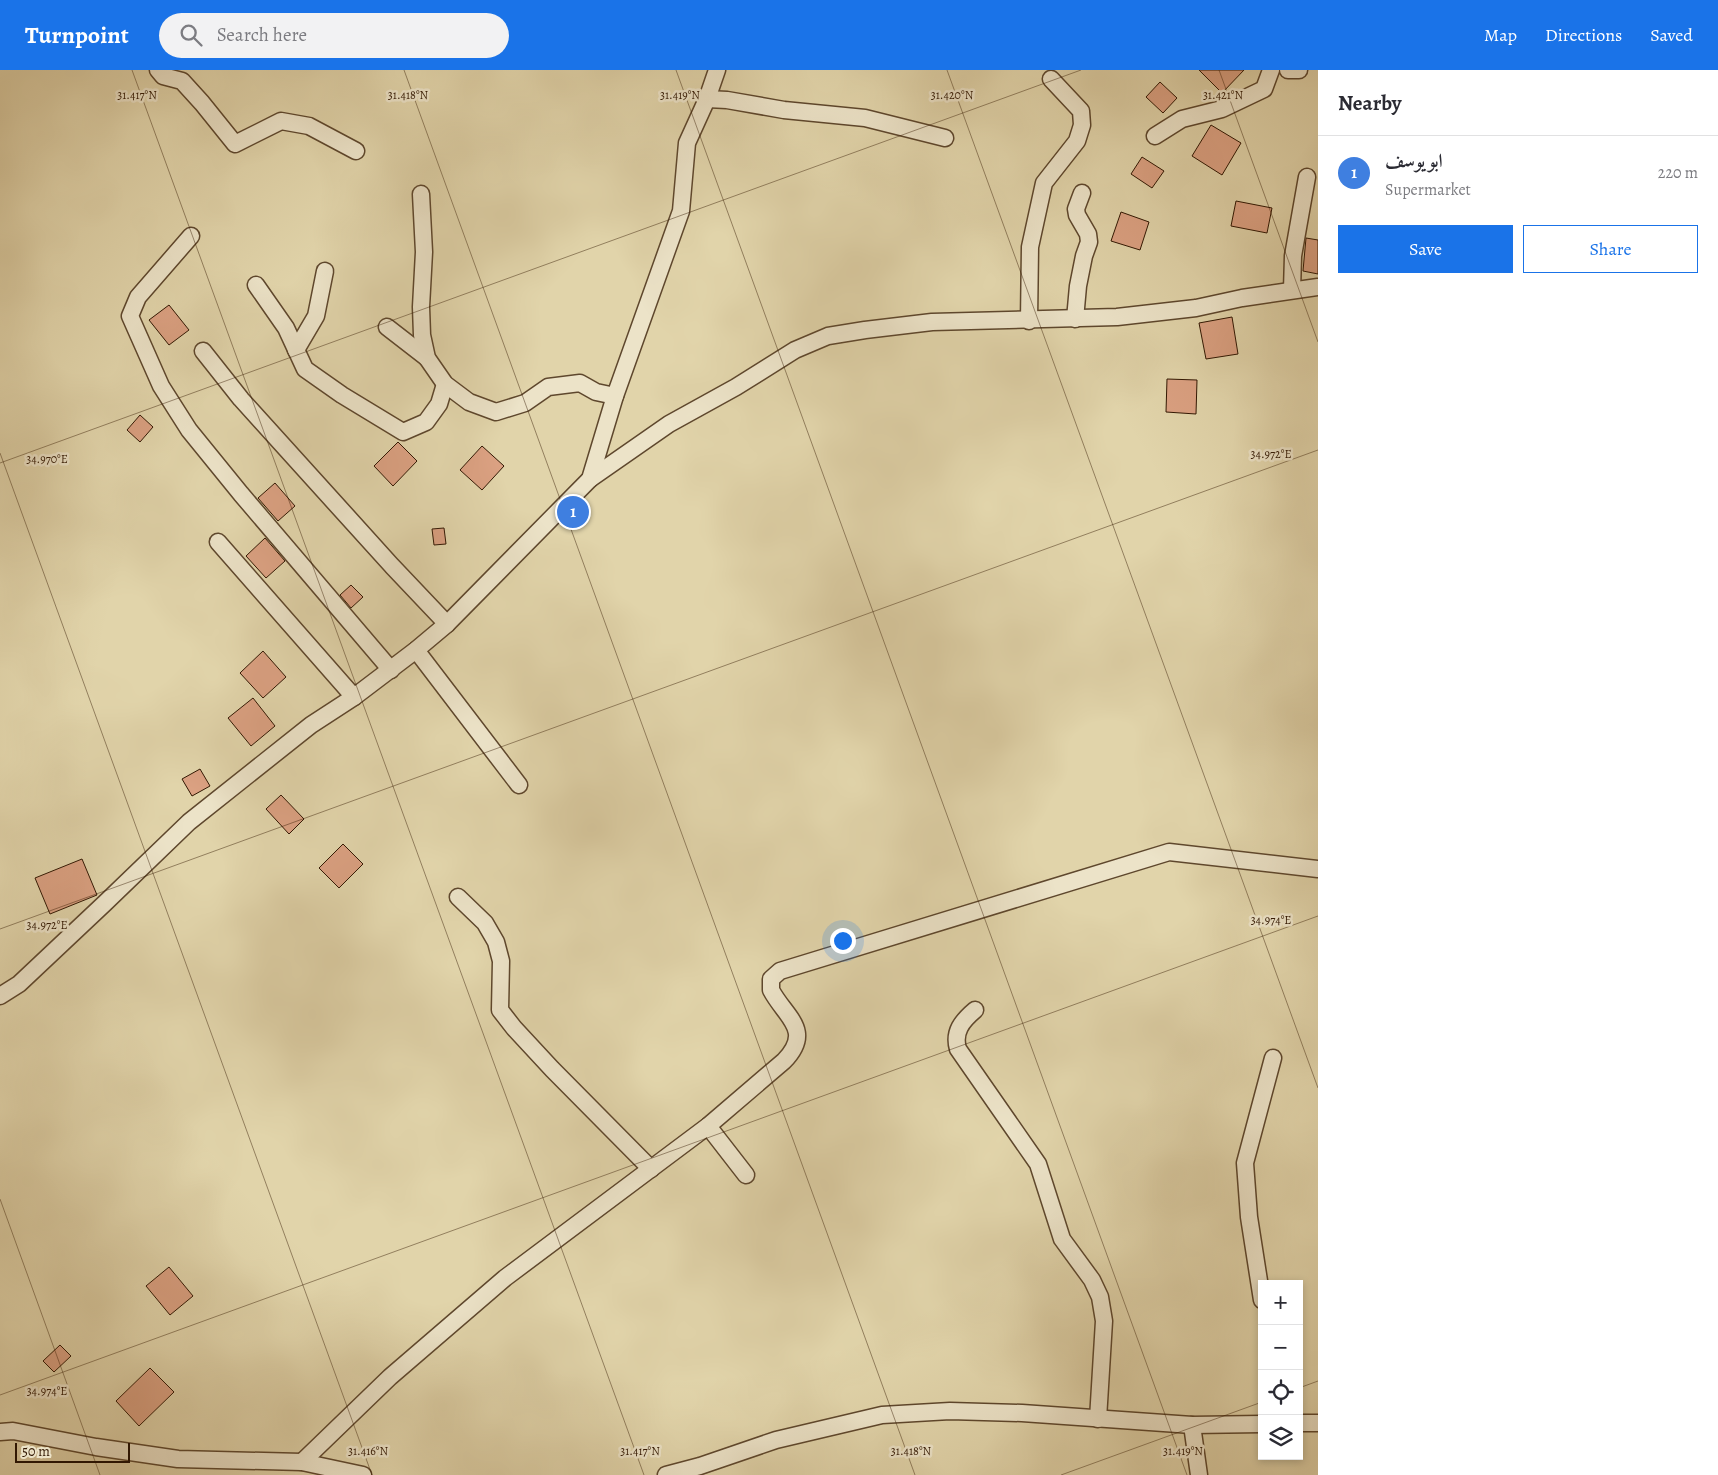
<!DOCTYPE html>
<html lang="en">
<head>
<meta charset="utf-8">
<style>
	:root { --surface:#fff; --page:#f2f2f3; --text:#2b2b33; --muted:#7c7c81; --line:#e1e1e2; --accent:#1a73e8 }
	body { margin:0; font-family:Alegreya,Amiri,serif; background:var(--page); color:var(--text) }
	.controls { position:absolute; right:15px; bottom:15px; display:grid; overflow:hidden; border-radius:0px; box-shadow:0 2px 8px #0003 }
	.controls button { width:45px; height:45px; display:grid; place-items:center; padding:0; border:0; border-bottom:1px solid var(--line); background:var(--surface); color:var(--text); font:25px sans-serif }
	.scale { position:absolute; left:15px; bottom:12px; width:115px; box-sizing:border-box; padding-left:5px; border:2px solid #321803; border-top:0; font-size:14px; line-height:18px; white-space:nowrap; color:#321803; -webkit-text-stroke:4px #ece3c8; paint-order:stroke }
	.you { position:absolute; left:842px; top:870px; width:18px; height:18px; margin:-12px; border:4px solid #fff; border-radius:50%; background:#1a73e8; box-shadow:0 0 0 8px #1a73e833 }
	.badge { display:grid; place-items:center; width:32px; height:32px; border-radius:50%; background:var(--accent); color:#fff; font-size:16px; font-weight:700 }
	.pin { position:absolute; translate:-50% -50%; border:2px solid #fff; box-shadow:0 1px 5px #0006 }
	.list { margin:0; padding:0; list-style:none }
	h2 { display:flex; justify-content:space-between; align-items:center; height:65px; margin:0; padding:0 20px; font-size:21px }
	h2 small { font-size:16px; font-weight:400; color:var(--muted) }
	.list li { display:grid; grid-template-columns:32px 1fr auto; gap:15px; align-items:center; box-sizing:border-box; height:75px; padding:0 20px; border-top:1px solid var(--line) }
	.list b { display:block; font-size:19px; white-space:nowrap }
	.list p { margin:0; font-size:16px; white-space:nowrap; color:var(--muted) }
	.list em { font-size:16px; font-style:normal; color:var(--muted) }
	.actions { display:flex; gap:10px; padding:15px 20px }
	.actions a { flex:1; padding:11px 0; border:1px solid var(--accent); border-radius:0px; text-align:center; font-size:18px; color:var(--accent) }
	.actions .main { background:var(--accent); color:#fff }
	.icon { flex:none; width:28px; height:28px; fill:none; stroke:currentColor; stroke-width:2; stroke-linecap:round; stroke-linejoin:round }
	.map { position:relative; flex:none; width:1318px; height:1405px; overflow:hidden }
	header { display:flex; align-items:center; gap:30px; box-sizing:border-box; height:70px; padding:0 25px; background:var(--accent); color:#fff }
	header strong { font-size:24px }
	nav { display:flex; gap:28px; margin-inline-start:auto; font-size:18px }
	.search { width:350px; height:45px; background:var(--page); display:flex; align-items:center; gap:12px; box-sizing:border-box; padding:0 18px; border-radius:28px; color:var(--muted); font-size:19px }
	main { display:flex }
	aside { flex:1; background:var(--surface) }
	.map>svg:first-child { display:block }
</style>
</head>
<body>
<header>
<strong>Turnpoint</strong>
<div class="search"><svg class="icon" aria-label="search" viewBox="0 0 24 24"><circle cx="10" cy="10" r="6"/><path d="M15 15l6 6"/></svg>Search here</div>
<nav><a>Map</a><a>Directions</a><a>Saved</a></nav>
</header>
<main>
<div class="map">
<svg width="1318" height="1405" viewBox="0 0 1318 1405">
	<rect width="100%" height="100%" fill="#e1d4aa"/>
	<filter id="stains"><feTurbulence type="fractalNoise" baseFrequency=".004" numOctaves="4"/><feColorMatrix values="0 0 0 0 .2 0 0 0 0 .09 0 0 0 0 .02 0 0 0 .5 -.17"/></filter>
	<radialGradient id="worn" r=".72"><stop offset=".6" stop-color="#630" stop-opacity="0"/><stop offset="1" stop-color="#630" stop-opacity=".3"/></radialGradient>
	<g fill="#dba182" stroke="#321803">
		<polygon points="1199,0 1244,0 1222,23"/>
		<polygon points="1160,12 1177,28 1163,43 1146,27"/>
		<polygon points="1211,55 1241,73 1222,105 1192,86"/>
		<polygon points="1142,87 1164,101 1152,118 1131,104"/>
		<polygon points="1236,131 1272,138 1267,163 1231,156"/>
		<polygon points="1121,142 1149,152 1140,180 1111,171"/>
		<polygon points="1306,168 1318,170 1318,204 1303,201"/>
		<polygon points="169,235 189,260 169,275 149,250"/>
		<polygon points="1232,247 1238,284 1206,289 1199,253"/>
		<polygon points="1167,309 1197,310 1196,344 1166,342"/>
		<polygon points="140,345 153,357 140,372 127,360"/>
		<polygon points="398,372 417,391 393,416 374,396"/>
		<polygon points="482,376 504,396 482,420 460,400"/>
		<polygon points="275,413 295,436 278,451 258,428"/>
		<polygon points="444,458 446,474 434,475 432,459"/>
		<polygon points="265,468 285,491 266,508 246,486"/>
		<polygon points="351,515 363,527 351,538 340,525"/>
		<polygon points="263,581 286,607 263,628 240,603"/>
		<polygon points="253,628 275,656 251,676 228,648"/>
		<polygon points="200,699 210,716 192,726 182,709"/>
		<polygon points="281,725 304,749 289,764 266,739"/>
		<polygon points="343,774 363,794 339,818 319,798"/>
		<polygon points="82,789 97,825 50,844 35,808"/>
		<polygon points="169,1197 193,1226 170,1245 146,1216"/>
		<polygon points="60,1275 71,1286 54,1302 43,1291"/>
		<polygon points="150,1298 174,1322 139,1356 116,1331"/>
	</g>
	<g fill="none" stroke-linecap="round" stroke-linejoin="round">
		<defs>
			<g id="minor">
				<polyline points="158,0 163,6 182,11 202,33 235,74 281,51 309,56 356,81"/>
				<polyline points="1288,0 1299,0"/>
				<polyline points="707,29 727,30 784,40 865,48 945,68"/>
				<polyline points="1155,66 1182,49 1222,39 1264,19 1271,0"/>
				<polyline points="421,124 424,182 421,237 422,265 427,288 445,314 469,332 496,342 525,333 548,317 580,313 596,322 615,326"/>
				<polyline points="191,166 138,227 130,246 161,316 189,360 241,424 391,600"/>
				<polyline points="256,215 286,258 305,299 342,325 403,362 426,352 439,334 445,314"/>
				<polyline points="1292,220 1293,186 1307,107"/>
				<polyline points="1075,249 1078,216 1084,186 1089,172 1088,164 1077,145 1076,139 1082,123"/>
				<polyline points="1029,251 1030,177 1044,113 1077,71 1082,55 1081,41 1051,9"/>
				<polyline points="387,257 427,288"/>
				<polyline points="296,280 316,246 325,201"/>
				<polyline points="203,281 241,329 392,496 447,554"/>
				<polyline points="590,409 669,354 736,317 795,280 828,266 865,260 932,252 1117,247 1196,238 1242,228 1318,217"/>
				<polyline points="218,472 354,627"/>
				<polyline points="416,580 519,715"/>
				<polyline points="458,827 485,853 496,872 501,891 500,940 514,958 552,999 651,1099"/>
				<polyline points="0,926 19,914 105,833 189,752 311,655 354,627 416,580 447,554 590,409 615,326 681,141 687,73 707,29 717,0"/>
				<path d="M 975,940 C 962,951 953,962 958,979 L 1038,1094 L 1062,1169 L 1092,1210 L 1100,1227 L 1104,1251 L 1098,1349"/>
				<polyline points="708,1056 746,1105"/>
				<polyline points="1262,1230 1249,1147 1245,1093 1273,988"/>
				<polyline points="1299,1353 1318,1353"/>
				<polyline points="1192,1355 1199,1405"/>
				<polyline points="0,1362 13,1361 96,1377 178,1389 302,1392 363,1405"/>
				<path d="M 302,1392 L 390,1307 L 505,1208 L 708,1056 L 784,991 C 814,960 785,947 771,920 L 771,909 L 780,901 L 1169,782 L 1318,799"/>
				<polyline points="666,1405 700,1396 776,1370 882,1345 950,1341 1022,1343 1192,1355 1262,1354"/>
			</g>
		</defs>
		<use href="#minor" stroke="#5e472d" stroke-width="19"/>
		<use href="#minor" stroke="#ece3c8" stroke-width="16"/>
	</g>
	<path fill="none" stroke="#321803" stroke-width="1" stroke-opacity="0.45" d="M 132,0 L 644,1405M 404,0 L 915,1405M 676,0 L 1187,1405M 947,0 L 1318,1018M 1219,0 L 1318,272M 0,383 L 372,1405M 0,393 L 1081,0M 0,859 L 1318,380M 0,1129 L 100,1405M 1299,1318 L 1318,1311M 0,1325 L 1318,846M 1061,1405 L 1262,1332"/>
	<g font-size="12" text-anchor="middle" fill="#321803" stroke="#ece3c8" stroke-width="5" stroke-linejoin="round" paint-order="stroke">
		<text x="137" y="29">31.417°N</text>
		<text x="408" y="29">31.418°N</text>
		<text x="680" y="29">31.419°N</text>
		<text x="952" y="29">31.420°N</text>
		<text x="1223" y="29">31.421°N</text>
		<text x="1271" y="388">34.972°E</text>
		<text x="47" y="393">34.970°E</text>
		<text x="1271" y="854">34.974°E</text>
		<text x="47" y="859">34.972°E</text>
		<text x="47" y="1325">34.974°E</text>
		<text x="368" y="1385">31.416°N</text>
		<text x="640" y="1385">31.417°N</text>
		<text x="911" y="1385">31.418°N</text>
		<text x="1183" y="1385">31.419°N</text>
	</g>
	<rect width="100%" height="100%" filter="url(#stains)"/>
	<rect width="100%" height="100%" fill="url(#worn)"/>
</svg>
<div class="controls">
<button>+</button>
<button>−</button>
<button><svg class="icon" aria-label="locate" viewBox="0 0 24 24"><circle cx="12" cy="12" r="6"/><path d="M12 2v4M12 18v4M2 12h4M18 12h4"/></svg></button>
<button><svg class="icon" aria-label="layers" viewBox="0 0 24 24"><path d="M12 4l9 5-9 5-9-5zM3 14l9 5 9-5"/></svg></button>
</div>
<div class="scale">50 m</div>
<div class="you"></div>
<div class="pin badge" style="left:573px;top:442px;background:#3f7fe0">1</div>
</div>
<aside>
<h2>Nearby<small></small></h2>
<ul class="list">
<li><span class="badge" style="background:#3f7fe0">1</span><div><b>ابو يوسف</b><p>Supermarket</p></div><em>220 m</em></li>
</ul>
<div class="actions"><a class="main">Save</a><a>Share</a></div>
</aside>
</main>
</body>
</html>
